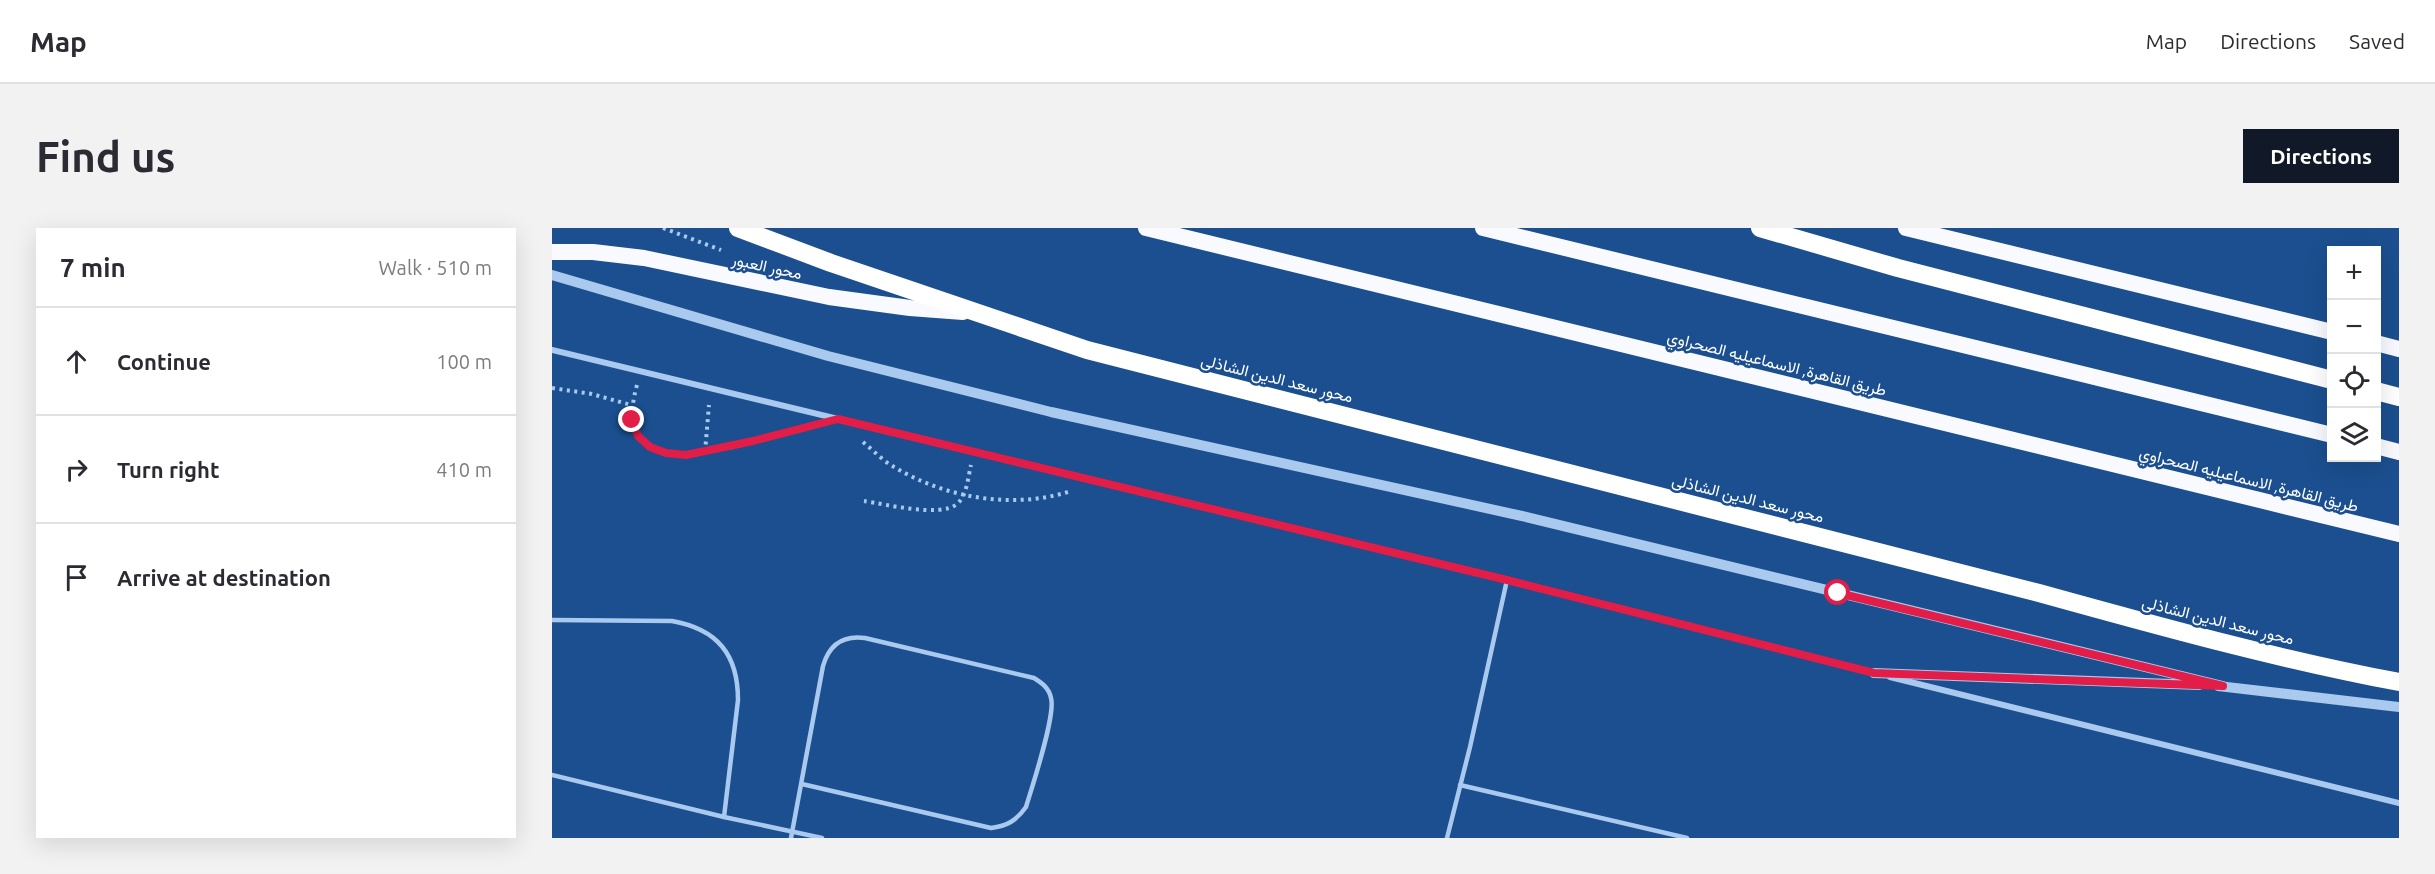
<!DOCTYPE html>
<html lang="en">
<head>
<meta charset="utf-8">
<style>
	:root { --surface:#fff; --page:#f2f2f3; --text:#2b2b33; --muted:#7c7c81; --line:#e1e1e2; --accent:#111827 }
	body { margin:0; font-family:Ubuntu,Vazirmatn,sans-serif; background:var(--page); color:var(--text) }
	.controls { position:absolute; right:18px; top:18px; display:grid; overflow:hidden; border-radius:0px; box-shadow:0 6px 24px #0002 }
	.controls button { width:54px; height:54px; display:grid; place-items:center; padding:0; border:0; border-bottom:2px solid var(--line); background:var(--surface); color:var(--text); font:30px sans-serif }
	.stop { position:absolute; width:18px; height:18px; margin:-14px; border:4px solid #e11d48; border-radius:50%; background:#fff }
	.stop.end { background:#e11d48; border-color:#fff; box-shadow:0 2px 6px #0008 }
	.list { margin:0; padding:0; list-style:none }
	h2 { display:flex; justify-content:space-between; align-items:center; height:78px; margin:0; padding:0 24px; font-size:26px }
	h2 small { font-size:20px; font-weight:400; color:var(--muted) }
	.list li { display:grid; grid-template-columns:39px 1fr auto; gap:18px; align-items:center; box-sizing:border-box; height:108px; padding:0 24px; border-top:2px solid var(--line) }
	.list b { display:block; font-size:22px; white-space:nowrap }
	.list em { font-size:20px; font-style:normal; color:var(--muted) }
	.icon { flex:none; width:33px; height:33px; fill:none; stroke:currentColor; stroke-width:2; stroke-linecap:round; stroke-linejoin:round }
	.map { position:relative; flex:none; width:1847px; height:610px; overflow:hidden; border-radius:0px }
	header { display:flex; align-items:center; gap:36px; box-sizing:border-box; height:84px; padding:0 30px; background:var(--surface); border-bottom:2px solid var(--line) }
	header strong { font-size:28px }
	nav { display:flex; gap:33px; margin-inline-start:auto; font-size:21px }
	.intro { display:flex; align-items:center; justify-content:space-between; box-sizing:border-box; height:144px; padding:0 36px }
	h1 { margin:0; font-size:42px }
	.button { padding:15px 27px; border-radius:0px; background:var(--accent); color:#fff; font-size:21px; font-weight:700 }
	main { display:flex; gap:36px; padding:0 36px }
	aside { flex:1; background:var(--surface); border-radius:0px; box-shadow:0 6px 24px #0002 }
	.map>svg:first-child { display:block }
</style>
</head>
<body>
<header>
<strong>Map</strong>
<nav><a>Map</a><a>Directions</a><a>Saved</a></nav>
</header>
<div class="intro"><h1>Find us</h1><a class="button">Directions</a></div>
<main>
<aside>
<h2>7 min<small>Walk · 510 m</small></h2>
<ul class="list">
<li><svg class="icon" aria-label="ahead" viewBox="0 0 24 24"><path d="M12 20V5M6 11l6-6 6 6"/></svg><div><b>Continue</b></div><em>100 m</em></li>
<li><svg class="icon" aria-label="right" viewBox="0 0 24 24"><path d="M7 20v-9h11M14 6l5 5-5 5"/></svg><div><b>Turn right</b></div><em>410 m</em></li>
<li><svg class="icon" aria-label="arrive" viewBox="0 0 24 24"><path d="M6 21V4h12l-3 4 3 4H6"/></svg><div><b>Arrive at destination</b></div></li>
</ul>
</aside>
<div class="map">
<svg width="1847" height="610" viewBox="0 0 1847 610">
	<rect width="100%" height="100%" fill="#1b4f8f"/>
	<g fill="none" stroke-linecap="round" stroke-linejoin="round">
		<g stroke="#a9c9ee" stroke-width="4" stroke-dasharray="3 4.5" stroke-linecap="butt">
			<polyline points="111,0 169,22"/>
			<path d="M 85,157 C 53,268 198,214 251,200"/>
			<polyline points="0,160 40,166 79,177"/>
			<path d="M 311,214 C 322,223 332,234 344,240 C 394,270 460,281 516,264"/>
			<polyline points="153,224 157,177"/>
			<path d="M 312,273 C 333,276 388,290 405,276 C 415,268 416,249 419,237"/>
		</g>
		<g stroke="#a9c9ee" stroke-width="4.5">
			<path d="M 0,392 L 120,393 C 165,401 186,426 186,472 L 172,589"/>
			<polyline points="0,547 172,589 270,610"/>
			<polyline points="908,557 1135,610"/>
			<path d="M 239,610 L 271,438 C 277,417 291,407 313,410 L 482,450 C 490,455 497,460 499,470 C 504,487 480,559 474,579 C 464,593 455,598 439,600 L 250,556"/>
			<polyline points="895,610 918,519 955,352"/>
		</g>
		<g stroke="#a9c9ee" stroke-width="6">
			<polyline points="0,122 955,352 1322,445"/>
			<polyline points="1338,449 1847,575"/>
		</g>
		<g stroke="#a9c9ee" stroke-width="10">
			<polyline points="0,47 276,128 499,184 970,288 1671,458"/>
			<polyline points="1322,445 1647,457"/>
			<polyline points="1666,458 1847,479"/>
		</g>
		<g stroke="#f8faff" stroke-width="16">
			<polyline points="594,0 1847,306"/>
			<polyline points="931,0 1780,207"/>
			<polyline points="1354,0 1780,104"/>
			<polyline points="0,24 41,24 92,30 277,69 358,80 411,84"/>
			<polyline points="1824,115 1847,121"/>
			<polyline points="1824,218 1847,224"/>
		</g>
		<g stroke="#fff" stroke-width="18">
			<path d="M 186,0 L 279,35 L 535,122 L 1487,365 C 1606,398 1725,431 1847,454"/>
			<polyline points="1208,0 1346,40 1780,152"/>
			<polyline points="1824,163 1847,169"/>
		</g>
	</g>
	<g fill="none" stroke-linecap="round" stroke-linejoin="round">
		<polyline stroke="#e11d48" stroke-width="8" points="80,192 86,208 98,219 114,225 134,227 201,213 286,191 955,352 1322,445 1671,458 1286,365"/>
	</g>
	<g text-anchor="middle" stroke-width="5" stroke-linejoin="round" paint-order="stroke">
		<g font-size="16" fill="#fff" stroke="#1b4f8f">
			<text transform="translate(215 38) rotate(12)" y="6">محور العبور</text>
			<text transform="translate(1225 135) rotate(14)" y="6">طريق القاهرة, الاسماعيليه الصحراوي</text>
			<text transform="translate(725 150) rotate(14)" y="6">محور سعد الدين الشاذلى</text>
			<text transform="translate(1697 251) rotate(14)" y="6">طريق القاهرة, الاسماعيليه الصحراوي</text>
			<text transform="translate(1196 270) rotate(14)" y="6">محور سعد الدين الشاذلى</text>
			<text transform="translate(1666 392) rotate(14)" y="6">محور سعد الدين الشاذلى</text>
		</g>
	</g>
</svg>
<div class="controls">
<button>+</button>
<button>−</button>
<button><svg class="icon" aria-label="locate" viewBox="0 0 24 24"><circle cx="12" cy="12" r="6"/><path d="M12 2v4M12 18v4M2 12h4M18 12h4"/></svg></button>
<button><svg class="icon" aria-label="layers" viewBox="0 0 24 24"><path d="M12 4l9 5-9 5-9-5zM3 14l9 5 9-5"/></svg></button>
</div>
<div class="stop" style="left:1286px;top:365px"></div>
<div class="stop end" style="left:80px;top:192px"></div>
</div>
</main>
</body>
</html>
